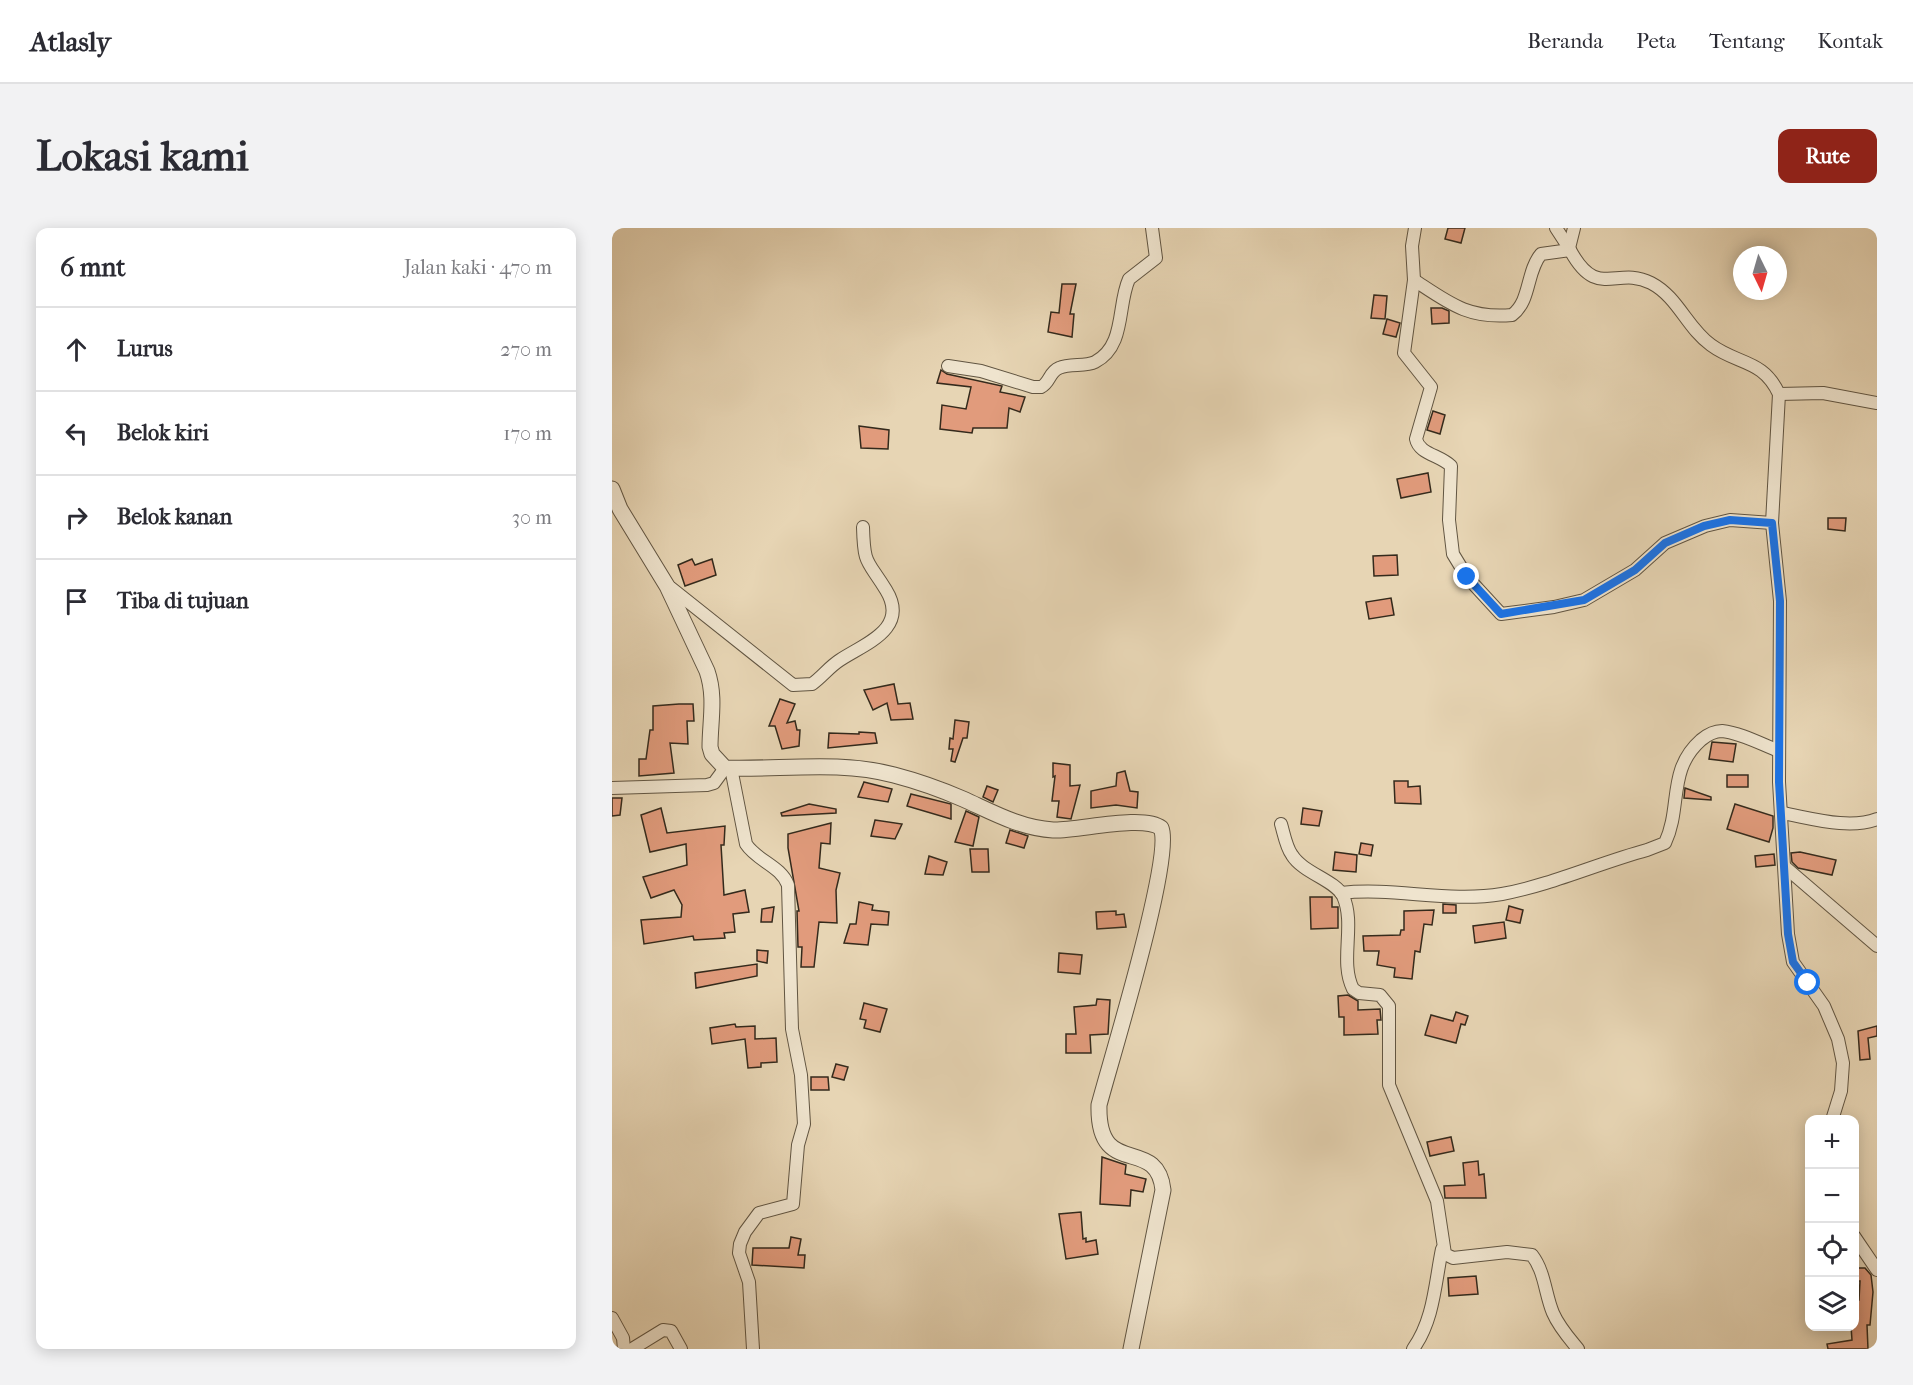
<!DOCTYPE html>
<html lang="id">
<head>
<meta charset="utf-8">
<style>
	:root { --surface:#fff; --page:#f2f2f3; --text:#2b2b33; --muted:#7c7c81; --line:#e1e1e2; --accent:#8f2418 }
	body { margin:0; font-family:"IM FELL French Canon",serif; background:var(--page); color:var(--text) }
	.controls { position:absolute; right:18px; bottom:18px; display:grid; overflow:hidden; border-radius:12px; box-shadow:0 3px 15px #0003 }
	.controls button { width:54px; height:54px; display:grid; place-items:center; padding:0; border:0; border-bottom:2px solid var(--line); background:var(--surface); color:var(--text); font:30px sans-serif }
	.compass { position:absolute; left:1121px; top:18px; width:54px; height:54px; border-radius:50%; background:var(--surface); box-shadow:0 3px 15px #0003; rotate:175deg }
	.stop { position:absolute; width:18px; height:18px; margin:-14px; border:4px solid #1a73e8; border-radius:50%; background:#fff }
	.stop.end { background:#1a73e8; border-color:#fff; box-shadow:0 2px 6px #0008 }
	.list { margin:0; padding:0; list-style:none }
	h2 { display:flex; justify-content:space-between; align-items:center; height:78px; margin:0; padding:0 24px; font-size:26px }
	h2 small { font-size:20px; font-weight:400; color:var(--muted) }
	.list li { display:grid; grid-template-columns:39px 1fr auto; gap:18px; align-items:center; box-sizing:border-box; height:84px; padding:0 24px; border-top:2px solid var(--line) }
	.list b { display:block; font-size:22px; white-space:nowrap }
	.list em { font-size:20px; font-style:normal; color:var(--muted) }
	.icon { flex:none; width:33px; height:33px; fill:none; stroke:currentColor; stroke-width:2; stroke-linecap:round; stroke-linejoin:round }
	.map { position:relative; flex:none; width:1265px; height:1121px; overflow:hidden; border-radius:12px }
	header { display:flex; align-items:center; gap:36px; box-sizing:border-box; height:84px; padding:0 30px; background:var(--surface); border-bottom:2px solid var(--line) }
	header strong { font-size:28px }
	nav { display:flex; gap:33px; margin-inline-start:auto; font-size:21px }
	.intro { display:flex; align-items:center; justify-content:space-between; box-sizing:border-box; height:144px; padding:0 36px }
	h1 { margin:0; font-size:42px }
	.button { padding:15px 27px; border-radius:12px; background:var(--accent); color:#fff; font-size:21px; font-weight:700 }
	main { display:flex; gap:36px; padding:0 36px }
	aside { flex:1; background:var(--surface); border-radius:12px; box-shadow:0 3px 15px #0003 }
	.map>svg:first-child { display:block }
</style>
</head>
<body>
<header>
<strong>Atlasly</strong>
<nav><a>Beranda</a><a>Peta</a><a>Tentang</a><a>Kontak</a></nav>
</header>
<div class="intro"><h1>Lokasi kami</h1><a class="button">Rute</a></div>
<main>
<aside>
<h2>6 mnt<small>Jalan kaki · 470 m</small></h2>
<ul class="list">
<li><svg class="icon" aria-label="ahead" viewBox="0 0 24 24"><path d="M12 20V5M6 11l6-6 6 6"/></svg><div><b>Lurus</b></div><em>270 m</em></li>
<li><svg class="icon" aria-label="left" viewBox="0 0 24 24"><path d="M17 20v-9H6M10 6l-5 5 5 5"/></svg><div><b>Belok kiri</b></div><em>170 m</em></li>
<li><svg class="icon" aria-label="right" viewBox="0 0 24 24"><path d="M7 20v-9h11M14 6l5 5-5 5"/></svg><div><b>Belok kanan</b></div><em>30 m</em></li>
<li><svg class="icon" aria-label="arrive" viewBox="0 0 24 24"><path d="M6 21V4h12l-3 4 3 4H6"/></svg><div><b>Tiba di tujuan</b></div></li>
</ul>
</aside>
<div class="map">
<svg width="1265" height="1121" viewBox="0 0 1265 1121">
	<rect width="100%" height="100%" fill="#e7d5b4"/>
	<filter id="stains"><feTurbulence type="fractalNoise" baseFrequency=".00333" numOctaves="4"/><feColorMatrix values="0 0 0 0 .2 0 0 0 0 .09 0 0 0 0 .02 0 0 0 .5 -.17"/></filter>
	<radialGradient id="worn" r=".72"><stop offset=".6" stop-color="#630" stop-opacity="0"/><stop offset="1" stop-color="#630" stop-opacity=".3"/></radialGradient>
	<g fill="#e19b7c" stroke="#342a1c" stroke-width="1.5">
		<polygon points="836,0 853,0 849,15 833,11"/>
		<polygon points="450,56 464,56 458,86 462,86 460,109 436,104 439,84 447,85"/>
		<polygon points="762,67 775,68 773,91 759,90"/>
		<polygon points="819,80 830,80 837,83 837,95 820,96"/>
		<polygon points="775,91 788,95 784,109 771,106"/>
		<polygon points="329,142 335,146 390,158 388,164 413,169 408,184 397,180 395,200 361,200 360,205 328,201 330,177 354,181 359,159 325,155"/>
		<polygon points="821,183 833,187 828,206 815,202"/>
		<polygon points="247,198 277,202 276,221 249,220"/>
		<polygon points="816,245 819,264 789,270 785,251"/>
		<polygon points="1216,290 1234,290 1233,303 1216,301"/>
		<polygon points="785,327 786,347 762,348 761,328"/>
		<polygon points="80,331 83,337 100,331 104,347 73,358 66,337"/>
		<polygon points="779,370 782,387 757,391 754,374"/>
		<polygon points="282,456 286,476 298,475 301,491 279,492 275,475 261,482 252,462"/>
		<polygon points="168,471 183,476 175,495 183,493 185,502 188,502 187,518 170,521 163,498 157,498"/>
		<polygon points="67,476 81,476 82,493 75,493 76,516 58,515 62,545 27,548 27,531 34,531 38,502 41,502 41,478"/>
		<polygon points="343,492 357,494 355,510 351,510 343,534 339,533 341,521 337,521 338,510 341,511"/>
		<polygon points="247,504 263,505 265,515 216,520 217,505 247,506"/>
		<polygon points="1100,514 1124,516 1121,534 1097,531"/>
		<polygon points="441,535 458,537 458,558 468,557 459,591 445,589 447,573 440,573 443,548 441,549"/>
		<polygon points="513,543 518,563 526,564 525,580 504,577 479,580 479,563 504,558 505,545"/>
		<rect x="1115" y="547" width="21" height="12"/>
		<polygon points="782,553 796,553 796,559 808,558 809,576 783,575"/>
		<polygon points="252,554 280,561 276,574 246,569"/>
		<polygon points="375,558 386,562 381,574 371,569"/>
		<polygon points="1073,560 1099,569 1099,572 1072,570"/>
		<polygon points="299,566 339,576 339,591 295,578"/>
		<polygon points="0,570 10,570 8,587 0,588"/>
		<polygon points="197,576 224,581 224,585 170,588 169,585"/>
		<polygon points="1123,576 1161,588 1161,600 1157,614 1115,601"/>
		<polygon points="49,580 55,605 113,598 112,617 109,617 112,667 133,662 137,684 121,686 123,704 112,705 113,710 82,712 81,708 32,716 29,692 69,689 70,677 62,662 39,670 31,649 75,637 74,616 38,624 29,587"/>
		<polygon points="691,580 710,583 707,598 689,596"/>
		<polygon points="354,583 367,589 361,618 343,614"/>
		<polygon points="263,592 290,596 283,611 259,608"/>
		<polygon points="219,595 218,616 209,615 207,640 228,645 224,662 225,695 207,694 202,739 189,739 190,719 186,719 185,683 187,683 176,620 176,606"/>
		<polygon points="398,602 416,608 412,620 394,615"/>
		<polygon points="749,615 761,617 759,628 747,626"/>
		<polygon points="358,621 376,621 377,644 360,644"/>
		<polygon points="723,624 745,627 744,644 721,642"/>
		<polygon points="1188,624 1224,632 1220,647 1186,640 1180,634 1179,625"/>
		<polygon points="1162,626 1163,637 1144,639 1143,628"/>
		<polygon points="317,628 335,634 331,647 313,646"/>
		<polygon points="698,669 720,669 720,679 726,679 726,700 699,701"/>
		<polygon points="247,674 261,677 260,682 277,684 276,697 259,696 256,717 232,715 238,696 244,696"/>
		<polygon points="831,676 844,677 844,685 831,685"/>
		<polygon points="897,678 911,682 908,695 894,692"/>
		<polygon points="162,679 160,694 149,694 150,681"/>
		<polygon points="822,682 820,697 812,696 808,724 803,723 800,751 782,749 783,740 765,737 767,723 752,723 751,708 788,707 789,702 792,702 792,683"/>
		<polygon points="504,683 504,687 512,686 514,699 485,701 484,684"/>
		<polygon points="892,694 894,710 863,715 861,698"/>
		<polygon points="145,722 156,723 155,735 145,733"/>
		<polygon points="447,725 470,727 468,746 446,744"/>
		<polygon points="145,736 145,748 84,760 83,745"/>
		<polygon points="736,767 746,773 746,782 768,781 769,792 765,792 766,806 732,807 732,789 727,789 726,768"/>
		<polygon points="485,771 498,772 496,806 478,807 479,825 454,825 454,806 464,806 462,779 484,777"/>
		<polygon points="252,775 275,781 268,804 252,800 254,792 248,791"/>
		<polygon points="844,784 856,788 853,797 849,796 844,815 813,807 819,787 841,793"/>
		<polygon points="123,796 124,799 143,798 143,811 164,810 165,834 149,835 149,839 136,840 133,811 100,816 98,800"/>
		<polygon points="1265,798 1265,808 1256,810 1258,831 1248,832 1246,803"/>
		<polygon points="224,836 236,839 232,852 220,849"/>
		<polygon points="199,849 216,849 217,862 199,862"/>
		<polygon points="839,909 842,923 818,928 815,914"/>
		<polygon points="490,929 514,937 513,946 534,951 531,964 519,962 518,978 488,976"/>
		<polygon points="866,933 867,947 872,946 874,970 833,970 832,958 853,957 851,935"/>
		<polygon points="469,984 471,1011 474,1010 474,1014 484,1012 486,1026 454,1031 447,986"/>
		<polygon points="179,1009 189,1011 186,1027 193,1027 192,1040 140,1037 141,1020 177,1020"/>
		<polygon points="1242,1040 1253,1040 1259,1047 1261,1064 1258,1097 1255,1097 1256,1121 1216,1121 1215,1116 1240,1112 1239,1098 1242,1098 1242,1072 1247,1072 1248,1053 1242,1053"/>
		<polygon points="864,1048 866,1066 837,1068 836,1050"/>
	</g>
	<g fill="none" stroke-linecap="round" stroke-linejoin="round">
		<defs>
			<g id="minor">
				<path d="M 803,0 L 800,18 L 802,52 L 792,125 L 819,159 L 804,211 C 807,226 828,227 839,238 L 837,292 L 841,326 L 855,349 L 889,386 L 942,379 L 972,372 L 1023,342 L 1053,315 L 1093,298 L 1118,292 L 1160,295"/>
				<polyline points="944,0 957,20"/>
				<path d="M 962,0 L 957,20 C 985,74 1004,37 1039,55 C 1066,69 1075,100 1099,117 C 1126,137 1151,131 1167,166 L 1160,295 L 1168,373 L 1167,554 L 1176,706 L 1181,734 L 1212,778 L 1226,811 L 1231,835 L 1229,863 L 1220,892"/>
				<path d="M 802,52 C 837,75 856,91 900,87 C 919,73 914,44 929,26 L 958,22"/>
				<path d="M 336,138 L 369,143 L 421,159 L 429,159 C 438,155 437,144 447,140 C 458,135 473,139 483,134 C 514,118 505,77 517,51 L 544,30 L 540,0"/>
				<polyline points="1167,166 1211,165 1265,175"/>
				<path d="M 59,360 L 181,457 L 200,456 C 210,449 217,439 228,432 C 252,416 298,401 274,362 C 255,331 252,338 251,299"/>
				<path d="M 119,540 L 134,616 C 145,633 169,638 176,657 L 180,801 L 189,847 L 192,896 L 186,917 L 181,976 L 147,985 L 133,1004 L 128,1016 L 127,1025 L 137,1054 L 141,1121"/>
				<polyline points="0,560 95,557 102,555 113,540"/>
				<path d="M 1170,585 C 1199,590 1237,602 1265,591"/>
				<path d="M 669,596 C 672,606 674,619 680,627 C 691,645 723,652 731,668 C 744,697 727,733 741,761 L 747,765 L 768,767 L 777,778 L 777,857 L 825,973 L 833,1026 L 841,1030 L 895,1024 L 920,1027 C 933,1044 933,1066 941,1085 C 947,1099 957,1110 966,1121"/>
				<polyline points="1173,639 1265,718"/>
				<path d="M 729,665 C 783,659 836,675 890,666 C 939,657 987,635 1035,622 L 1053,615 C 1070,579 1055,542 1089,512 C 1095,507 1101,503 1110,503 C 1129,505 1149,516 1167,523"/>
				<polyline points="1242,1008 1265,1042"/>
				<polyline points="0,1090 11,1110 12,1121"/>
				<polyline points="20,1121 51,1102 59,1103 69,1121"/>
				<path d="M 801,1121 C 822,1092 823,1055 830,1021"/>
			</g>
			<path id="tertiary" d="M 0,261 L 8,281 L 55,358 L 95,443 C 104,469 98,493 98,519 L 100,526 L 113,540 C 168,542 227,532 282,547 C 305,553 328,561 351,571 C 380,584 408,600 441,602 C 466,603 531,586 549,600 C 562,628 498,835 487,877 C 485,953 545,906 551,962 L 519,1121"/>
		</defs>
		<use href="#minor" stroke="#615542" stroke-width="14"/>
		<use href="#tertiary" stroke="#615542" stroke-width="17"/>
		<use href="#minor" stroke="#efe4ce" stroke-width="12"/>
		<use href="#tertiary" stroke="#efe4ce" stroke-width="15"/>
	</g>
	<g fill="none" stroke-linecap="round" stroke-linejoin="round">
		<polyline stroke="#1a73e8" stroke-width="8" points="855,349 889,386 972,372 1023,342 1053,315 1092,298 1118,292 1160,295 1168,373 1167,554 1176,706 1181,734 1196,755"/>
	</g>
	<rect width="100%" height="100%" filter="url(#stains)"/>
	<rect width="100%" height="100%" fill="url(#worn)"/>
</svg>
<div class="controls">
<button>+</button>
<button>−</button>
<button><svg class="icon" aria-label="locate" viewBox="0 0 24 24"><circle cx="12" cy="12" r="6"/><path d="M12 2v4M12 18v4M2 12h4M18 12h4"/></svg></button>
<button><svg class="icon" aria-label="layers" viewBox="0 0 24 24"><path d="M12 4l9 5-9 5-9-5zM3 14l9 5 9-5"/></svg></button>
</div>
<svg class="compass" viewBox="-18 -18 36 36"><path d="M0-13l5 13h-10z" fill="#e53935"/><path d="M0 13l5-13h-10z" fill="#7c7c81"/></svg>
<div class="stop" style="left:1196px;top:755px"></div>
<div class="stop end" style="left:855px;top:349px"></div>
</div>
</main>
</body>
</html>
